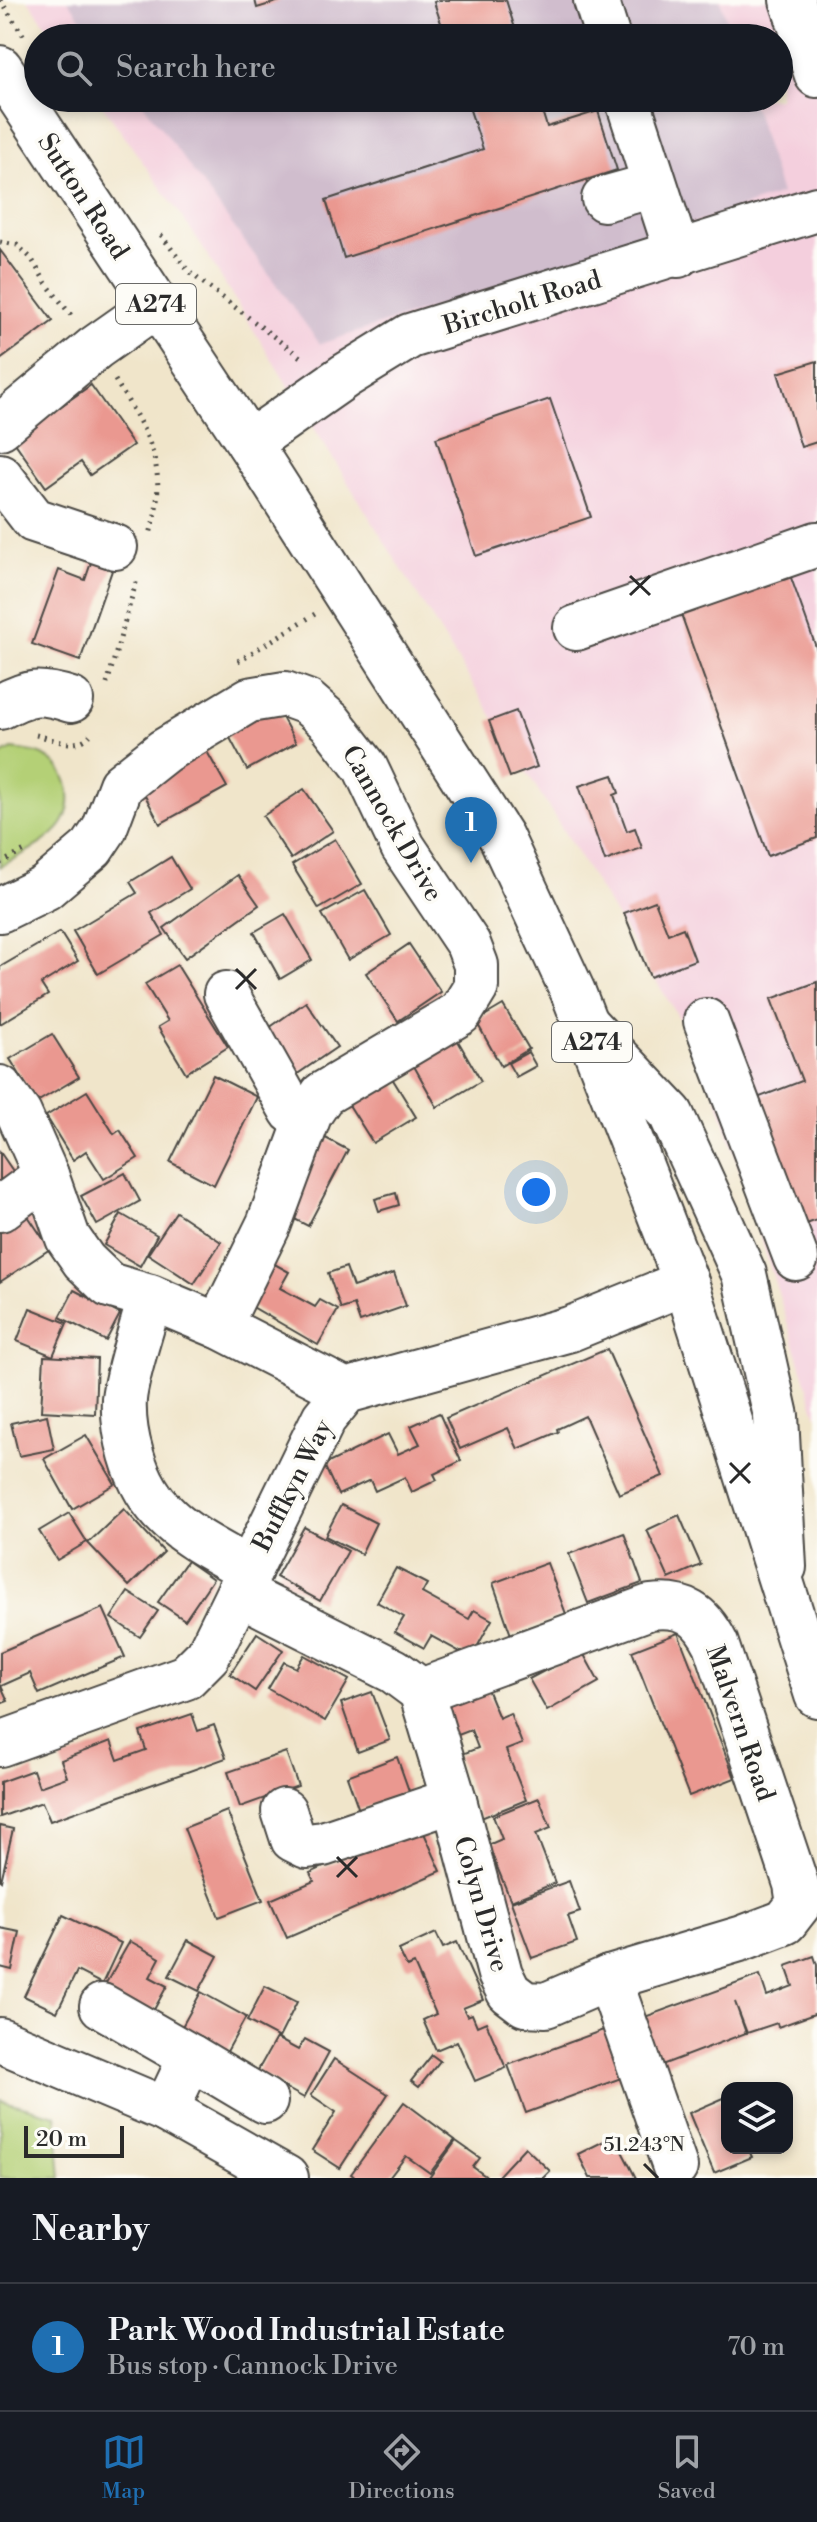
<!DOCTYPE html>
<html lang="en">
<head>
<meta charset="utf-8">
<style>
	:root { --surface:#171b24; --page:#20242c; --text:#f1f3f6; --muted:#9ea1a6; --line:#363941; --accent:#1f6fb2 }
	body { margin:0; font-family:"Libre Bodoni",serif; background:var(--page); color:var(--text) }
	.controls { position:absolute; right:24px; bottom:24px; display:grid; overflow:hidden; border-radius:16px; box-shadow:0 4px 12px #0003 }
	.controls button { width:72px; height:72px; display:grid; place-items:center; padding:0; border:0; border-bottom:2px solid var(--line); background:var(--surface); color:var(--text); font:40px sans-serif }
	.scale { position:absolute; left:24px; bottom:20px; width:100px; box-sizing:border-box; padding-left:8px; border:4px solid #2b2b2b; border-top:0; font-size:22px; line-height:28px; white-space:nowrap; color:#2b2b2b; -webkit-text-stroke:6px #fdfcf7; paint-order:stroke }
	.you { position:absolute; left:536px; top:1192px; width:28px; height:28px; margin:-20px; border:6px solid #fff; border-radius:50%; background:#1a73e8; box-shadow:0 0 0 12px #1a73e833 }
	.badge { display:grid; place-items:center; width:52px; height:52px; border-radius:50%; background:var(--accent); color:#fff; font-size:26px; font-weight:700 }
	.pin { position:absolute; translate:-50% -66px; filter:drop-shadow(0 2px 4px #0008) }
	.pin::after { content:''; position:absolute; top:42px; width:28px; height:24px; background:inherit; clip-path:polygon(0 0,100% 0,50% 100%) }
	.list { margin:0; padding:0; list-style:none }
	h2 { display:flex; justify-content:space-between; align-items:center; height:104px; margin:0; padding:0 32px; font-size:34px }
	h2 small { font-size:26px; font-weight:400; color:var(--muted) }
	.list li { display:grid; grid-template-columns:52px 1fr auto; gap:24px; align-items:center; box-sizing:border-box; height:128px; padding:0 32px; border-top:2px solid var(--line) }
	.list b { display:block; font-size:30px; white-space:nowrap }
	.list p { margin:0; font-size:26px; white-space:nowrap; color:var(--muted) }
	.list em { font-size:26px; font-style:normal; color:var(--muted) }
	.icon { flex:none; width:44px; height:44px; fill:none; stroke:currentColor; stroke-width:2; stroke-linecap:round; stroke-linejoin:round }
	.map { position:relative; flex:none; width:817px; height:2178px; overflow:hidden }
	.search { position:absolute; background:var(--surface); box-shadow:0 4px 12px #0003; left:24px; right:24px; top:24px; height:88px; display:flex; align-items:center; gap:20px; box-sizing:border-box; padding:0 28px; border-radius:44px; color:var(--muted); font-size:30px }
	.sheet { height:232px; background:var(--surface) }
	nav { display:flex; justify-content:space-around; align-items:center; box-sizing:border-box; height:112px; border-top:2px solid var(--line); background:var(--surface); font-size:22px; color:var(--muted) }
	nav a { display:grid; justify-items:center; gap:4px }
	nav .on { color:var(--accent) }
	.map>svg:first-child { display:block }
</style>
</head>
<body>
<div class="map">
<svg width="817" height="2178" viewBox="0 0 817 2178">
	<rect width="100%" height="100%" fill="#fdfcf7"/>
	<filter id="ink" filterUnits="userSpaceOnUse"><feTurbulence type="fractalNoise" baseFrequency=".0125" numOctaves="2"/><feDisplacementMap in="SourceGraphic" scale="16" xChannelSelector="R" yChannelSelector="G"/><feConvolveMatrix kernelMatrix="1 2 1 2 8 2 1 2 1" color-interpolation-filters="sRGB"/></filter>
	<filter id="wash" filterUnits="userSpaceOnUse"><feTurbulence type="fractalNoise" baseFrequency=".006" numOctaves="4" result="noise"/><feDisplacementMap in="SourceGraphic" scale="32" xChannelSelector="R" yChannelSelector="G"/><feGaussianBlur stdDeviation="1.8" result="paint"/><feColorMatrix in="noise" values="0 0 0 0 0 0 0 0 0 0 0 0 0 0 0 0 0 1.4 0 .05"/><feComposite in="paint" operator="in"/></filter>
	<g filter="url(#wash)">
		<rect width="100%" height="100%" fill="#f0e5ca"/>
		<polygon fill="#f4cfdd" points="28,0 817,0 817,1417 705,1060 196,237 97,98 779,98 779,38 55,38"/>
		<g fill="#d0bdcd">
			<polygon points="68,0 720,0 732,38 96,38"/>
			<polygon points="139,98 751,98 781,194 320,344"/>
		</g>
		<g fill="#b4d076" stroke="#707e50" stroke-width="2">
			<path d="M 12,749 C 20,750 29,751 37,753 C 67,762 78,799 62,824 C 49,843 19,855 0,867 L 0,756 Z"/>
			<polygon points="0,2100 56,2115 61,2178 0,2178"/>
		</g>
		<g id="blocks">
			<g fill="#ea9890">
				<polygon points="255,0 280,0 280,1 257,8"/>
				<polygon points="439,0 506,0 518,38 446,38 434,2"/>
				<polygon points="466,98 538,98 547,127 598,111 617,170 344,258 326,200 483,149"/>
				<polygon points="0,250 53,321 0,360"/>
				<polygon points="817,361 817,442 801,447 778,373"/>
				<polygon points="91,385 133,445 90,475 81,462 46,487 13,440"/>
				<polygon points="550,399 591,517 476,556 436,438"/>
				<polygon points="95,551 116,559 80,661 32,644 59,570 85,580"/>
				<polygon points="790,575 817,650 817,838 768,856 681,614"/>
				<polygon points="271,697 296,743 247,770 222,723"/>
				<polygon points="516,711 537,767 510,777 489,721"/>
				<polygon points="201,741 227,787 160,824 135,777"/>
				<polygon points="613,775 619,793 614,795 627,831 635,828 642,848 605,861 579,786"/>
				<polygon points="304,789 333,831 291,859 263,816"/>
				<polygon points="335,839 362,884 319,909 292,865"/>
				<polygon points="171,857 190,889 151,913 164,935 98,974 73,931 137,893 130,882"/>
				<polygon points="238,875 259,905 185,958 164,928"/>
				<polygon points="365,890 391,935 348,960 322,914"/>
				<polygon points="655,901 668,934 683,928 695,960 650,977 624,913"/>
				<polygon points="285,914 312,960 280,979 254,932"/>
				<polygon points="60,932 78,961 41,984 48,995 0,1024 0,967"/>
				<polygon points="409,944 441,992 398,1021 366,973"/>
				<polygon points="177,965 228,1047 186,1073 158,1027 168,1021 145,984"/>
				<polygon points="817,982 817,1220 804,1225 757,1098 802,1081 771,999"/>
				<polygon points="306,1002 337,1047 290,1079 259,1035"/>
				<polygon points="503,1005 529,1049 501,1066 476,1021"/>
				<polygon points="52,1034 79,1077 37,1102 10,1059"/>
				<polygon points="454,1034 481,1081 437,1107 410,1059"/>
				<polygon points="528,1052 536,1066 516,1077 508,1063"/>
				<polygon points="387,1070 416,1117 373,1143 344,1097"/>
				<polygon points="213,1075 257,1097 214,1185 170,1162"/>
				<polygon points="87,1091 114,1134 120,1130 138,1158 104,1179 86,1151 73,1160 46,1116"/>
				<polygon points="318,1134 348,1150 308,1226 277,1210"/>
				<polygon points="0,1152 17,1177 0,1189"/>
				<polygon points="125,1173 140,1201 97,1225 81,1196"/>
				<polygon points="396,1193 399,1205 379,1211 375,1199"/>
				<polygon points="18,1201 50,1249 0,1282 0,1214"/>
				<polygon points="176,1212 221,1242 194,1284 148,1254"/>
				<polygon points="121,1214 157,1235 140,1266 104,1245"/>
				<polygon points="260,1256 289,1272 280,1288 315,1307 320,1300 338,1310 318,1345 237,1298"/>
				<polygon points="346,1267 353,1287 394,1273 406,1306 360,1322 354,1305 341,1309 328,1273"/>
				<polygon points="74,1290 120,1314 106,1341 60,1317"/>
				<polygon points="30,1308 67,1323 53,1356 17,1341"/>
				<polygon points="607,1349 663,1476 619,1494 585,1416 557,1429 558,1432 518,1449 508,1428 460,1449 446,1418"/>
				<polygon points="44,1356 97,1359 95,1414 41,1411"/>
				<polygon points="439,1413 461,1461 434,1474 437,1480 412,1492 405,1477 375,1491 370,1480 338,1495 324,1465 388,1434 398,1454 420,1444 411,1426"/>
				<polygon points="47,1415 54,1449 19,1456 11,1423"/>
				<polygon points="86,1435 115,1484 72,1509 44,1459"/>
				<polygon points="341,1505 376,1523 361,1554 325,1536"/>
				<polygon points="124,1509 164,1552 129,1586 88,1543"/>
				<polygon points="69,1513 87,1542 57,1560 39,1531"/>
				<polygon points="679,1515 701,1565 669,1579 647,1530"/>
				<polygon points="304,1527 348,1551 320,1601 276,1577"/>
				<polygon points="624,1533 642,1583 588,1603 569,1554"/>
				<polygon points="187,1561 213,1579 185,1620 158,1602"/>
				<polygon points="547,1563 566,1614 511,1635 493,1583"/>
				<polygon points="396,1568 427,1584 422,1593 469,1619 474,1610 492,1620 471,1658 431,1636 424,1648 395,1632 404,1617 377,1602"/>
				<polygon points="128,1592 158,1611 140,1637 111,1618"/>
				<polygon points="103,1608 125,1657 39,1694 30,1673 1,1686 8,1701 0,1704 0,1652"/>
				<polygon points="257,1633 283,1650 255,1691 230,1674"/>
				<polygon points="678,1633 735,1778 689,1796 632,1651"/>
				<polygon points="582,1651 599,1682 547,1711 529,1679"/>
				<polygon points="304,1655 349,1680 325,1721 268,1689 284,1662 296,1668"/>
				<polygon points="487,1689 499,1718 510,1713 522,1744 506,1750 526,1800 481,1818 457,1756 478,1748 471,1730 453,1737 441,1708"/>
				<polygon points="372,1692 390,1740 358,1752 341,1703"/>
				<polygon points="192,1714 198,1731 214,1725 226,1758 50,1821 42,1802 0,1817 0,1782 33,1770 39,1787 67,1777 61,1760 111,1741 118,1760 146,1750 140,1732"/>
				<polygon points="286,1752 298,1786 240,1807 228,1772"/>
				<polygon points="397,1757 409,1791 359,1810 347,1776"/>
				<polygon points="539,1798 551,1828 536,1834 555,1883 511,1901 488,1845 502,1839 493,1816"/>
				<polygon points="227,1811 263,1900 219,1917 184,1828"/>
				<polygon points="420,1824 441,1871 287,1938 270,1900 314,1881 310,1873"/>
				<polygon points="0,1826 13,1829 1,1881 0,1880"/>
				<polygon points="569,1881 580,1912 568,1916 577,1942 532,1958 511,1902"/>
				<polygon points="63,1915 121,1943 102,1984 77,1971 57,2012 24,1996"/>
				<polygon points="0,1928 20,1932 12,1970 0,1967"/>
				<polygon points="436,1933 443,1948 457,1942 483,2000 463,2008 467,2016 472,2014 477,2026 486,2022 506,2068 475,2081 457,2041 436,2050 423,2020 436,2014 414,1964 407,1967 399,1950"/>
				<polygon points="188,1940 218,1956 199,1991 169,1976"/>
				<polygon points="130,1941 160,1958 150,1977 167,1986 150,2017 102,1990"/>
				<polygon points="814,1956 817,1965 817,2013 778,2027 777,2023 747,2033 735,2002 746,2033 646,2071 628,2023 760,1975 767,1996 793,1986 786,1966"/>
				<polygon points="265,1986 297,2002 279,2038 247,2021"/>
				<polygon points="201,1992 246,2017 224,2057 179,2032"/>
				<polygon points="606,2029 624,2077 526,2113 508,2065"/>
				<polygon points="276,2038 298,2050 305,2039 329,2052 304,2098 257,2072"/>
				<polygon points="432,2055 440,2061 419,2087 411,2081"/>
				<polygon points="334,2059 388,2094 340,2168 312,2150 336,2112 311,2095"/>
				<polygon points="726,2097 727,2148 748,2148 752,2157 714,2173 689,2113"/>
				<polygon points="404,2102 455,2140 430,2173 406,2156 389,2178 356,2178 351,2174"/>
				<polygon points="614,2136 636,2178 590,2178 578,2154"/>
				<polygon points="456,2141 480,2158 473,2167 488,2178 429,2178"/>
				<polygon points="525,2147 550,2171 543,2178 501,2178 498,2176"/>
			</g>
		</g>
	</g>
	<g filter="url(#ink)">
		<use href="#blocks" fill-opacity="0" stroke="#494743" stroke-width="2"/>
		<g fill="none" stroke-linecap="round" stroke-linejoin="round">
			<defs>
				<g id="minor">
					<polyline points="596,0 608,38"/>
					<polyline points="792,0 817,75"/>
					<polyline points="627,98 678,255"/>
					<polyline points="604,199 654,185"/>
					<polyline points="0,427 95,348 156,305"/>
					<polyline points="249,443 345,376 410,336 817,209"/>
					<polyline points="0,476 34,520 115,547"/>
					<polyline points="576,628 817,544"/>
					<path d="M 0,707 C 29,691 39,690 71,700"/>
					<polyline points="0,910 45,888 92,848 104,830 121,785 164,751 249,700 285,694 307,702 330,722 365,767 403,847 468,944 476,965 476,987 460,1013 323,1094 310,1113 269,1224 219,1326"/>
					<polyline points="226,994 292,1111 310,1113"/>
					<polyline points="706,1021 796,1258"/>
					<polyline points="585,1023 671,1114 744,1274 776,1416 784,1567"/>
					<polyline points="0,1088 19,1114 46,1175 68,1238 84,1261 109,1285 150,1297 219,1326 346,1391"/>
					<polyline points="0,1209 46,1175"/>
					<path d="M 150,1297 C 143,1327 127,1370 124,1399 C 123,1417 126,1437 131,1454 C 150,1521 194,1538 250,1570"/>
					<path d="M 239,1593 L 394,1671 L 421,1691 L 454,1800 L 500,1974 L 509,1992 L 525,2004 L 546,2005 L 609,1978 L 743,1938 L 785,1922 L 799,1904 L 796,1884 L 716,1644 C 701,1614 684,1603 650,1607 L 421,1691"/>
					<polyline points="0,1744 186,1677 208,1655 324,1418 346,1391 570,1329 686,1282"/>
					<polyline points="284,1811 293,1839 307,1846 323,1844 454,1800"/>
					<polyline points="609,1978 675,2167"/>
					<polyline points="102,2006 191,2057"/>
					<polyline points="0,2040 166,2110 286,2178"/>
					<polyline points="166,2110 191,2057 265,2101"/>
				</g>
				<polyline id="major" points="0,68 249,443 501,837 573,992 686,1282 817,1695"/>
			</defs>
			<use href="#minor" stroke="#494743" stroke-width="48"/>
			<use href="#major" stroke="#494743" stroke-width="48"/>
			<g stroke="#494743" stroke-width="5" stroke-dasharray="2 6" stroke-linecap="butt">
				<polyline points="0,0 24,36"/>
				<polyline points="161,235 189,272 303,359"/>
				<polyline points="0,242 17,245 31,258 46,283 74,319"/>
				<path d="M 115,380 C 149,435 170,468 150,534"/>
				<polyline points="238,661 315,614"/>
				<polyline points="107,684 137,579"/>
				<path d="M 36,735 C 54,739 76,751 90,735"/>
				<polyline points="0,863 27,850"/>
			</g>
			<use href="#minor" stroke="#fff" stroke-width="44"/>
			<use href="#major" stroke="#fff" stroke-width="44"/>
		</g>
	</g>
	<path fill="none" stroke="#2b2b2b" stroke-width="3" d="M 630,576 L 650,595M 630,595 L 650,576M 236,969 L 256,989M 236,989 L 256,969M 730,1463 L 750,1483M 730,1483 L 750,1463M 337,1857 L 357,1877M 337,1877 L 357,1857M 644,2164 L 658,2178"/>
	<g text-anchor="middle" stroke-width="7" stroke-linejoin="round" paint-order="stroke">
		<g fill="#fdfcf7" stroke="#6a6a68" stroke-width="2">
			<rect x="116" y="284" width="80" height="40" rx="6"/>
			<rect x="552" y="1022" width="80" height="40" rx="6"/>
		</g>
		<g font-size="24" font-weight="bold" fill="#2b2b2b">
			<text x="156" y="312">A274</text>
			<text x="592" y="1050">A274</text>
		</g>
		<g font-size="26" fill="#2b2b2b" stroke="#fdfcf7">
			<text transform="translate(84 196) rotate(57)" y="9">Sutton Road</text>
			<text transform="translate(522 302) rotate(-17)" y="9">Bircholt Road</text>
			<text transform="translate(393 823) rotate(60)" y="9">Cannock Drive</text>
			<text transform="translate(292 1485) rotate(-63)" y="9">Buffkyn Way</text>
			<text transform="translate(741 1723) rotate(71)" y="9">Malvern Road</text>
			<text transform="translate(482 1904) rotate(74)" y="9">Colyn Drive</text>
		</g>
	</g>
	<g font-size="20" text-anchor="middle" fill="#2b2b2b" stroke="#fdfcf7" stroke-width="7" stroke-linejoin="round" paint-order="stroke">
		<text x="644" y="2151">51.243°N</text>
	</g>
</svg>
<div class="controls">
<button><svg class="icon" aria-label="layers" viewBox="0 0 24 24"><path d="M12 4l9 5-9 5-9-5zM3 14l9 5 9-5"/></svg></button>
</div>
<div class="scale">20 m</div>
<div class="you"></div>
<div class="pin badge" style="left:471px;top:863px">1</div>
<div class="search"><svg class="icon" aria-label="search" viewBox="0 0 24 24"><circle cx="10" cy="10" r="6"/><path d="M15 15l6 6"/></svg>Search here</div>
</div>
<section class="sheet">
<h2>Nearby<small></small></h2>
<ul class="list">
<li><span class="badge">1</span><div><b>Park Wood Industrial Estate</b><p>Bus stop · Cannock Drive</p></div><em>70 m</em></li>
</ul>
</section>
<nav>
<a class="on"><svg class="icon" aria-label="map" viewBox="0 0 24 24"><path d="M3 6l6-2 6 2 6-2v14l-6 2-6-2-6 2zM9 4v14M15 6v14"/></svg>Map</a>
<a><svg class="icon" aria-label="directions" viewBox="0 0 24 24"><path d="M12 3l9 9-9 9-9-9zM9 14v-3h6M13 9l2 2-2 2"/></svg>Directions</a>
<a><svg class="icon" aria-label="saved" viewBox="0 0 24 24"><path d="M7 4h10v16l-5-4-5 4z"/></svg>Saved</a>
</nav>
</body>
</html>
